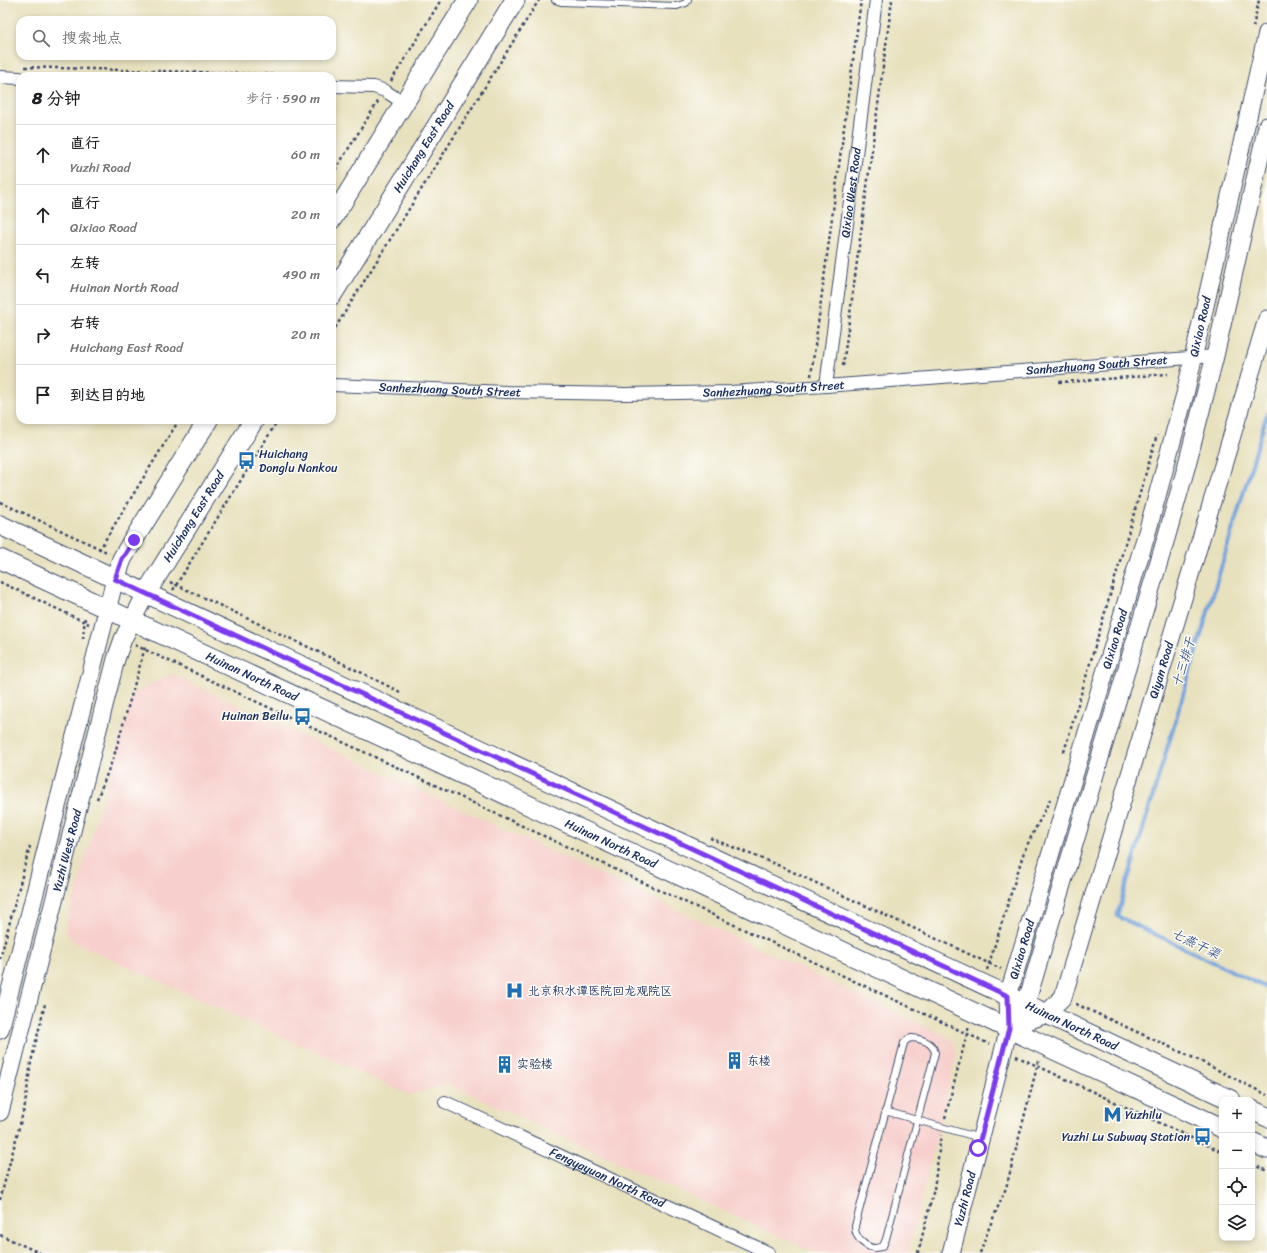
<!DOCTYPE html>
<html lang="zh">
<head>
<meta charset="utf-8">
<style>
	:root { --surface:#fff; --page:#f6f6f6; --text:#202124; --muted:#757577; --line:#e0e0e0 }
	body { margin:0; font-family:Sriracha,"LXGW WenKai TC",sans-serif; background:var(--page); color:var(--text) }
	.controls { position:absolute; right:12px; bottom:12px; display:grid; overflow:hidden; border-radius:8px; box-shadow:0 2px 6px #0003 }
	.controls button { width:36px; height:36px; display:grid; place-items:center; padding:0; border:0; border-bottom:1px solid var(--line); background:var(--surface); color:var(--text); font:20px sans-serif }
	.stop { position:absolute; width:12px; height:12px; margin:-9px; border:3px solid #7c3aed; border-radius:50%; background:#fff }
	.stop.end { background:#7c3aed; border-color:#fff; box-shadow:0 1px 4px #0008 }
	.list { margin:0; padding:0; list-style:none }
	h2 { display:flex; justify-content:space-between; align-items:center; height:52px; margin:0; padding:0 16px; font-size:17px }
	h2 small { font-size:13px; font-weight:400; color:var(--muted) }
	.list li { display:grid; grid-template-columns:26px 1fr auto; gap:12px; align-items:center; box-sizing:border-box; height:60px; padding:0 16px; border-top:1px solid var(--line) }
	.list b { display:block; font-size:15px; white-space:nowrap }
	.list p { margin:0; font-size:13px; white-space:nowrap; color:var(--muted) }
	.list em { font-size:13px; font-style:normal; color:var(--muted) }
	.icon { flex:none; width:22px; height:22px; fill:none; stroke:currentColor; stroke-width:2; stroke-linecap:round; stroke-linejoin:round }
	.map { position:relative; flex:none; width:1267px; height:1253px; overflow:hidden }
	.search { position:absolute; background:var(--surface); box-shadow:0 2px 6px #0003; left:16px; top:16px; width:320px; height:44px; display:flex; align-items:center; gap:10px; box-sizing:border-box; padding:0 14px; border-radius:12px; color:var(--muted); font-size:15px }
	.panel { position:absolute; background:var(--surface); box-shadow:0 2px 6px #0003; left:16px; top:72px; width:320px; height:352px; border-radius:12px }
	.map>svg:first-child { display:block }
</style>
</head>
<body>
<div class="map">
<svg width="1267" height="1253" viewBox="0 0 1267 1253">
	<rect width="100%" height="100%" fill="#fdfcf7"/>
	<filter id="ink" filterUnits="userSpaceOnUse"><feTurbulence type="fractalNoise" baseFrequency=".025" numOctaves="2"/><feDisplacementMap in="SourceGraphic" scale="8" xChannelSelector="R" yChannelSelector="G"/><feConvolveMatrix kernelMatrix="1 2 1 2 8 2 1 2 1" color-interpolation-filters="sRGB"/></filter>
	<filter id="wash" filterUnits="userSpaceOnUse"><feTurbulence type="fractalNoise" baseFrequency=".012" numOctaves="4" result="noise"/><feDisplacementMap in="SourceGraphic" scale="16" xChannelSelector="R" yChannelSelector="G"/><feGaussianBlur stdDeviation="0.9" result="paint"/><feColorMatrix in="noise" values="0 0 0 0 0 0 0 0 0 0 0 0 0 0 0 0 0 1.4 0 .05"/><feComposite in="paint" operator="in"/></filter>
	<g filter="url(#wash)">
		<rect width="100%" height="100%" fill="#e8e1be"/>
		<polygon fill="#f7d0cd" points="171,674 952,1039 957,1054 908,1253 816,1253 448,1084 409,1095 74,942 65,930 133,694"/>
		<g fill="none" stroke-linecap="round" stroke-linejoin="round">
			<polyline stroke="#73a4dd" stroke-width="4" points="1267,414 1117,916 1267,988"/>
		</g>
	</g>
	<g filter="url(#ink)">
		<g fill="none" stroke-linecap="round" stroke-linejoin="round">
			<defs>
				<g id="lane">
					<polyline points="555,0 561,2 677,6 686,3 688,0"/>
					<path d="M 912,1038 C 922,1039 933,1042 935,1053 L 886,1239 L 883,1246 C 870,1253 854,1239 855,1226 L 904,1043 L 908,1039 Z"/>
					<polyline points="885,1111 980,1138"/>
				</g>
				<g id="street">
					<polyline points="0,77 20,78"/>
					<polyline points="332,86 374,87 385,91 404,103"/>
					<path id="s1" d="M 332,385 L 507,392 L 625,394 L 731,392 L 826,386 L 1215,356"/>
					<path id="s2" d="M 826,386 L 876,0"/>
					<path id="s3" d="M 445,1102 L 769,1253"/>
				</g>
				<g id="secondary">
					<polyline points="1018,1015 1026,1004 1167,535 1186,468 1215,356 1267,126"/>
					<path id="s4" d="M 1009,1028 L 1046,1014 L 1063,997 L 1267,319"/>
					<polyline points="0,1030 115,579"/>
					<path id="s5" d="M 0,1112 L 116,659 L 123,639 L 146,593"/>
					<path id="s6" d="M 951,1253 L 1009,1028 L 1008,996 L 1148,529 L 1185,394 L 1267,33"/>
				</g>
				<g id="primary">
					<polyline points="332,219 468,0"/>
					<path id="s7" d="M 332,295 L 515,0"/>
					<path id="s8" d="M 0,525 L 1231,1100"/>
					<path id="s9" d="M 0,559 L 1222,1128"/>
					<polyline points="115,579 122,559 129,547 208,420"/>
					<path id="s10" d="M 146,593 L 254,420"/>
					<polyline points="1252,1110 1267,1117"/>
					<polyline points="1252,1142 1267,1149"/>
				</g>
			</defs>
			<use href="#lane" stroke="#3a4a6c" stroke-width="8"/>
			<use href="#street" stroke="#3a4a6c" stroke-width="14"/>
			<use href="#secondary" stroke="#3a4a6c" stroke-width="19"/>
			<use href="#primary" stroke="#3a4a6c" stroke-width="21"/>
			<g stroke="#3a4a6c" stroke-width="2.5" stroke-dasharray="3 3" stroke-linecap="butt">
				<polyline points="1253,27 1259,0"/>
				<polyline points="25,67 324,76"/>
				<polyline points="391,81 441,0"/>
				<polyline points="332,175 379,100"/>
				<polyline points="332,333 539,0"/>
				<polyline points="843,366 892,0"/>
				<polyline points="811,376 861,0"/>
				<polyline points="1059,382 1080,381 1168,374"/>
				<polyline points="0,502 109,553"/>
				<polyline points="99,550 179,420"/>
				<polyline points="0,582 89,624"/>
				<polyline points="170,582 340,662 400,692"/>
				<polyline points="173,590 278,420"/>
				<polyline points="83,639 85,616"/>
				<polyline points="135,645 989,1044"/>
				<polyline points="1064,752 1157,435"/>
				<polyline points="97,799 114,756 146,644"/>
				<polyline points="710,838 780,866 1001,969"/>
				<polyline points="0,959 30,846"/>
				<path d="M 987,970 L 1024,852 C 1032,834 1042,817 1050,799"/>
				<polyline points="1076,1004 1196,1059 1267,1095"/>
				<polyline points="1016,1056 1222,1152"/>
				<polyline points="945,1118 969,1026"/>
				<polyline points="1252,1164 1267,1171"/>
				<polyline points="0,1200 25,1105 31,1062 45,1004"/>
				<polyline points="0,1235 40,1253"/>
				<polyline points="918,1253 934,1189 941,1135"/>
				<polyline points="980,1253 989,1228 1006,1188 1039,1059"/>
			</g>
			<use href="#lane" stroke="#fff" stroke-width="6"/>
			<use href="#street" stroke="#fff" stroke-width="12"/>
			<use href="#secondary" stroke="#fff" stroke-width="17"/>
			<use href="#primary" stroke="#fff" stroke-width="19"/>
		</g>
	</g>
	<g fill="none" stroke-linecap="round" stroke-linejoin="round" filter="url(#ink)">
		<polyline stroke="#7c3aed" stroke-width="5" points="134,540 122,559 115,579 1008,996 1009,1028 978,1148"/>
	</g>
	<defs>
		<symbol id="bus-bare" viewBox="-9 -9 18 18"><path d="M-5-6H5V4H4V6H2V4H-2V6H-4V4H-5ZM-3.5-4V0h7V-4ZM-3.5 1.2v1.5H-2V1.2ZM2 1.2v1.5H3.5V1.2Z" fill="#1f6fb2" stroke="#fdfcf7" stroke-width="2.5" paint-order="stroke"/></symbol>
		<symbol id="hospital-bare" viewBox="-9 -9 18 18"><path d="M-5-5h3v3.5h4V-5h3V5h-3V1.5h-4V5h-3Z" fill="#1f6fb2" stroke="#fdfcf7" stroke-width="2.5" paint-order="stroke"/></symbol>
		<symbol id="building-bare" viewBox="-9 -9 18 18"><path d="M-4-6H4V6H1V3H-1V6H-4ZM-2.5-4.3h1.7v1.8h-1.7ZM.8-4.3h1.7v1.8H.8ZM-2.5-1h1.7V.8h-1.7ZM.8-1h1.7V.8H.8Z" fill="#1f6fb2" stroke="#fdfcf7" stroke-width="2.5" paint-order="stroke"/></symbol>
		<symbol id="metro-bare" viewBox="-9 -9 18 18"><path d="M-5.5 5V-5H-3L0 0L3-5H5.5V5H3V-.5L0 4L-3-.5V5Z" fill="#1f6fb2" stroke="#fdfcf7" stroke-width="2.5" paint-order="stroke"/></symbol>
	</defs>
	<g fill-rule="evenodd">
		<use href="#bus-bare" x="234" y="448" width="25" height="25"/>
		<use href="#bus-bare" x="290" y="704" width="25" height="25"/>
		<use href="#hospital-bare" x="502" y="978" width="25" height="25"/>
		<use href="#building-bare" x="722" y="1048" width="25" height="25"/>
		<use href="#building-bare" x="492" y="1052" width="25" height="25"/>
		<use href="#metro-bare" x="1100" y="1102" width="25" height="25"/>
		<use href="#bus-bare" x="1190" y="1124" width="25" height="25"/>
	</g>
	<g text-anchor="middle" stroke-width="3" stroke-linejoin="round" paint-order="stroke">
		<g font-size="12" fill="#1b2f5e" stroke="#fdfcf7">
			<text dy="4" stroke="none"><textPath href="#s7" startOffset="174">Huichang East Road</textPath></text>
			<text dy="4" stroke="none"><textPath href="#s2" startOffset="195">Qixiao West Road</textPath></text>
			<text dy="4" stroke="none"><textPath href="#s6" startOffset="961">Qixiao Road</textPath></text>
			<text dy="4" stroke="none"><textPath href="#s1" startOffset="766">Sanhezhuang South Street</textPath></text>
			<text dy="4" stroke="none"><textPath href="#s1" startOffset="442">Sanhezhuang South Street</textPath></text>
			<text dy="4" stroke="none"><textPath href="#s1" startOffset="118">Sanhezhuang South Street</textPath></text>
			<text dy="4" stroke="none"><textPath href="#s10" startOffset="90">Huichang East Road</textPath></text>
			<text dy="4" stroke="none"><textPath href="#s6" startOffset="637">Qixiao Road</textPath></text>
			<text dy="4" stroke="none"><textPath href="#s4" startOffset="405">Qiyan Road</textPath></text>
			<text dy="4" stroke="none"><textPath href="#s9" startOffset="278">Huinan North Road</textPath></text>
			<text dy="4" stroke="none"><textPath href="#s9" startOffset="674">Huinan North Road</textPath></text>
			<text dy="4" stroke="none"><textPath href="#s5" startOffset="270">Yuzhi West Road</textPath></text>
			<text dy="4" stroke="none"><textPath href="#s6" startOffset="313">Qixiao Road</textPath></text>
			<text dy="4" stroke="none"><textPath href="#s8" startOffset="1183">Huinan North Road</textPath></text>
			<text dy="4" stroke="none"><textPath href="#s3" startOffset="179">Fengyayuan North Road</textPath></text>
			<text dy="4" stroke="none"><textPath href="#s6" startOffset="56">Yuzhi Road</textPath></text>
		</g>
		<g font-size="12" fill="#1b2f5e" stroke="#fdfcf7" text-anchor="start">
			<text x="259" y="458">Huichang<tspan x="259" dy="14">Donglu Nankou</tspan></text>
			<text x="289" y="720" text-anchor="end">Huinan Beilu</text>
			<text x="528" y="995">北京积水谭医院回龙观院区</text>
			<text x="747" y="1065">东楼</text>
			<text x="517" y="1068">实验楼</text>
			<text x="1125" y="1119">Yuzhilu</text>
			<text x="1190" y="1141" text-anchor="end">Yuzhi Lu Subway Station</text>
		</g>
		<g font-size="13" font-style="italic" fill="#3a588a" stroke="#fdfcf7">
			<text transform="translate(1183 662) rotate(-73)" y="5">十三排干</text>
			<text transform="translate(1196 943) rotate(26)" y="5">七燕干渠</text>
		</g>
	</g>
</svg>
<div class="controls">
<button>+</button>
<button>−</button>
<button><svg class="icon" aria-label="locate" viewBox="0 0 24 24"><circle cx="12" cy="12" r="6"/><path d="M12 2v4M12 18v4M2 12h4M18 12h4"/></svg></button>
<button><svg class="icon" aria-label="layers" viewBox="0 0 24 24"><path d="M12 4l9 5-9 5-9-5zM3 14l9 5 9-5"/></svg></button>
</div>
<div class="stop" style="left:978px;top:1148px"></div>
<div class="stop end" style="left:134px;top:540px"></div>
<div class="search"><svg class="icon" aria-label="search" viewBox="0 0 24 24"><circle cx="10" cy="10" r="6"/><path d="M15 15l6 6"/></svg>搜索地点</div>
<section class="panel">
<h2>8 分钟<small>步行 · 590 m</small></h2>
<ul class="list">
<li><svg class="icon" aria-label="ahead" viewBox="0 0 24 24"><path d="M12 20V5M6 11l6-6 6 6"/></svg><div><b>直行</b><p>Yuzhi Road</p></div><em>60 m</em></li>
<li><svg class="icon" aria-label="ahead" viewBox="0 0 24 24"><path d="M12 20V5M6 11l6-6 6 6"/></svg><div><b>直行</b><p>Qixiao Road</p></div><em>20 m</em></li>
<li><svg class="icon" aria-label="left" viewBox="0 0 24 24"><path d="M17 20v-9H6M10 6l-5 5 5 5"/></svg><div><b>左转</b><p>Huinan North Road</p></div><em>490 m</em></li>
<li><svg class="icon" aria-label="right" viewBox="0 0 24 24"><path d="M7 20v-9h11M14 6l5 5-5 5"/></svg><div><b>右转</b><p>Huichang East Road</p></div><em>20 m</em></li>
<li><svg class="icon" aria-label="arrive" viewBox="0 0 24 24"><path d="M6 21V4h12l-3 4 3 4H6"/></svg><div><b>到达目的地</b></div></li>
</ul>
</section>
</div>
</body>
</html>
